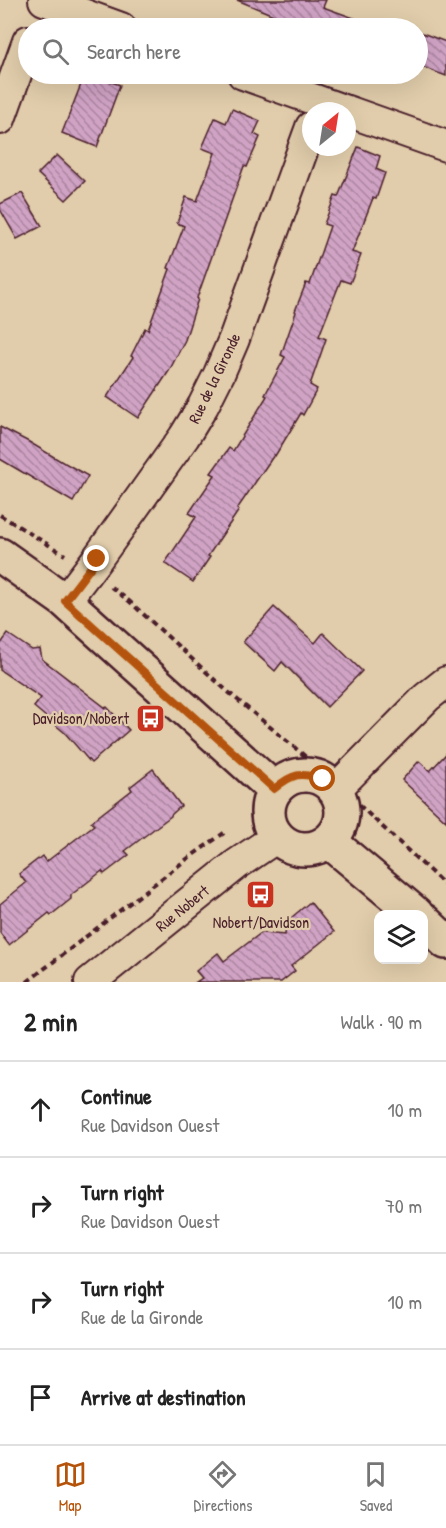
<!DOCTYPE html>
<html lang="en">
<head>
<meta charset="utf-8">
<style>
	:root { --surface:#fff; --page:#f2f2f2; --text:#222; --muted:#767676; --line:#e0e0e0; --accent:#b45309 }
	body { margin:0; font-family:"Patrick Hand",sans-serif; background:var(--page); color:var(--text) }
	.controls { position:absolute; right:18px; bottom:18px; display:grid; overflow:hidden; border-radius:12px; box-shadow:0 6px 24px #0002 }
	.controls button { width:54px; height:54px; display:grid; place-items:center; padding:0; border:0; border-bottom:2px solid var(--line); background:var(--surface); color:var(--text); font:30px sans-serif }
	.compass { position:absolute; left:302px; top:102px; width:54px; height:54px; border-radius:50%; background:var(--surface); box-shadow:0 6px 24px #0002; rotate:30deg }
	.stop { position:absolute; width:18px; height:18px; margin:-14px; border:4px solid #b45309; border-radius:50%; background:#fff }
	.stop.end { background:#b45309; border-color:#fff; box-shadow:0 2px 6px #0008 }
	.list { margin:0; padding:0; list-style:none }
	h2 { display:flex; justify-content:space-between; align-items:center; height:78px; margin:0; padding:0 24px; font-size:26px }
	h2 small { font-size:20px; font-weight:400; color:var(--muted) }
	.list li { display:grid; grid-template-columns:39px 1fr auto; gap:18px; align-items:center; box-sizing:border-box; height:96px; padding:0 24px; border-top:2px solid var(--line) }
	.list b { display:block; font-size:22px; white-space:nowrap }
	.list p { margin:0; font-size:20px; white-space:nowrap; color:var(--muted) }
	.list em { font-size:20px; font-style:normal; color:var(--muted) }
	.icon { flex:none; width:33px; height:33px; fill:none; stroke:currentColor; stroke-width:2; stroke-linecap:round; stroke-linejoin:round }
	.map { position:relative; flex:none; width:446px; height:982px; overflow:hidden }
	.search { position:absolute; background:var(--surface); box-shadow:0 6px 24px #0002; left:18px; right:18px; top:18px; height:66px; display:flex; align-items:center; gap:15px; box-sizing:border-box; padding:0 21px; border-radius:33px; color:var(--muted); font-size:22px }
	.sheet { height:462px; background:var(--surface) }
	nav { display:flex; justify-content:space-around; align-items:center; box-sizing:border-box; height:84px; border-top:2px solid var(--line); background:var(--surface); font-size:16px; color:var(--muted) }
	nav a { display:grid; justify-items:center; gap:3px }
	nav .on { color:var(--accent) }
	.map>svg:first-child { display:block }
</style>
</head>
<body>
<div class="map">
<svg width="446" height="982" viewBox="0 0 446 982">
	<defs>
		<pattern id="building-back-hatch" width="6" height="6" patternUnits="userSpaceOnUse" patternTransform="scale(1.5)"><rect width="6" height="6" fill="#d0a3c5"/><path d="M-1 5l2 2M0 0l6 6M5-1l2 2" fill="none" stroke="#ab84a0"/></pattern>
	</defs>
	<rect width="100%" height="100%" fill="#e1cdab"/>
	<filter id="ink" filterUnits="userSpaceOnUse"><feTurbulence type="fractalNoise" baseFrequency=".0167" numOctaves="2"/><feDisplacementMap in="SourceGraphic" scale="12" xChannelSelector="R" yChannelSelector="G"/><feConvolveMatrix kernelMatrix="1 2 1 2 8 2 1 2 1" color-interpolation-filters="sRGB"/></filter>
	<g filter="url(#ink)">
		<g fill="url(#building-back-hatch)" stroke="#4a1f2b" stroke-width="1.5">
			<polygon points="237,0 326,0 323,7 376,26 375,28 305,28"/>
			<polygon points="417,31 446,42 446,76 417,65"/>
			<polygon points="85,74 90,74 120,85 97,147 62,133"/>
			<polygon points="232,109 260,121 254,134 260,137 247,167 244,166 197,298 198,299 185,340 169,371 138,418 107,397 133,357 131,356 145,328 148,330 170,269 168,268 184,226 177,223 186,197 197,201 215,153 202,148 215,118 226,123"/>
			<polygon points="358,147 380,156 376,169 385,173 376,199 373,198 352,252 361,255 350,283 341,280 319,336 326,339 310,385 317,389 303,415 301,413 275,456 274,455 237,509 239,510 208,556 210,557 193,582 165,563 196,517 189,513 215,475 211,473 229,448 233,451 267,396 265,395 285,357 281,355 296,312 295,311 306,283 310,284 330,226 324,224 335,196 338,197"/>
			<polygon points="57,155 85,181 66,200 38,174"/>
			<polygon points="22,193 42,226 17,239 0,209 0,204"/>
			<polygon points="0,427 29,442 64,463 65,463 88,476 73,502 0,459"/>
			<polygon points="274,607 315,643 323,633 362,671 327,707 282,662 275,671 243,642"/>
			<polygon points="8,634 32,650 40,649 42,659 106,708 107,707 129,730 91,763 65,733 34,707 41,698 0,670 0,645"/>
			<polygon points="446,754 446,821 402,780 419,761 430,771"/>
			<polygon points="153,769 181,806 171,815 171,816 125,851 129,855 104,874 102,871 71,895 71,899 51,915 49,913 9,945 0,933 0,904 26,883 19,874 42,856 46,862 94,825 91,822 132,790 130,787"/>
			<polygon points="310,902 334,932 291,966 295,971 281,982 196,982 202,978 196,971 218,953 224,961 261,933 285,935 286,922"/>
		</g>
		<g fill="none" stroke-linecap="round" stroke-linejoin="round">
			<defs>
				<g id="street">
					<polyline points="44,0 121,28"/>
					<polyline points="243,74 346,111"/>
					<polyline points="347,111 446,146"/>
					<polyline points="0,119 28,41"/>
					<polyline points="65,601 97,559 184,437 203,406 219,374 234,339 311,127"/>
					<polyline points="336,789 427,697 446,682"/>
					<polyline points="90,982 237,864 277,837"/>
				</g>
				<g id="secondary">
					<polyline points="0,555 65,601 274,789"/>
					<circle cx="305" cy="812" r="37"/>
					<polyline points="329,841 416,914"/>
					<polyline points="424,921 446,942"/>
				</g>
			</defs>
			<use href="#street" stroke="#4a1f2b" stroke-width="34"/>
			<use href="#secondary" stroke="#4a1f2b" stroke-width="38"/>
			<g stroke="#4a1f2b" stroke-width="4" stroke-dasharray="6 4.5" stroke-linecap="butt">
				<polyline points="0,515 65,555"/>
				<polyline points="111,587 129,601 227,691 318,767"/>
				<polyline points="359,805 446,886"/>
				<polyline points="27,982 187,859 224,833"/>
			</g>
			<use href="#street" stroke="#e1cdab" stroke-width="30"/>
			<use href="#secondary" stroke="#e1cdab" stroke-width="33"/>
		</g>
	</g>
	<g fill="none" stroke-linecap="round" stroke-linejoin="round" filter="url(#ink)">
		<path stroke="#b45309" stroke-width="8" d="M 97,559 L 65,601 L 274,789 C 293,773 300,772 323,779"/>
	</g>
	<defs>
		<symbol id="bus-square" viewBox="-11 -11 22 22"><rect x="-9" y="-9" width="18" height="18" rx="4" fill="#c8321e" stroke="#e1cdab"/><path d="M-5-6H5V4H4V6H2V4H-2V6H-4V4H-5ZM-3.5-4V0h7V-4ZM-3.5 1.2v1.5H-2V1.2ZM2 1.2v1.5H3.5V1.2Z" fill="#fff"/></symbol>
	</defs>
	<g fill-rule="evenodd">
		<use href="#bus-square" x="134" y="702" width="33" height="33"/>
		<use href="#bus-square" x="244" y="878" width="33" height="33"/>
	</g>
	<g text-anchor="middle" stroke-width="4.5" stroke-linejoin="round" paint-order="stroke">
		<g font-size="16" fill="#4a1f2b" stroke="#e1cdab">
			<text transform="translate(214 378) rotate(-64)" y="6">Rue de la Gironde</text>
			<text transform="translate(182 908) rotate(-39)" y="6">Rue Nobert</text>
		</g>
		<g font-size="16" fill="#4a1f2b" stroke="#e1cdab" text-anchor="end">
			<text x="129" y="724">Davidson/Nobert</text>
			<text x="261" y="928" text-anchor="middle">Nobert/Davidson</text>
		</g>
	</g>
</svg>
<div class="controls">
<button><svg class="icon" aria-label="layers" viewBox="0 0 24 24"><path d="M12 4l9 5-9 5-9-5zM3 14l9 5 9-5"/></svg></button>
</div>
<svg class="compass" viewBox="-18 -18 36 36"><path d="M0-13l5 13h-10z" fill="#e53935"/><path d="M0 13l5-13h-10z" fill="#767676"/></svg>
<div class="stop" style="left:323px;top:779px"></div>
<div class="stop end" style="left:97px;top:559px"></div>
<div class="search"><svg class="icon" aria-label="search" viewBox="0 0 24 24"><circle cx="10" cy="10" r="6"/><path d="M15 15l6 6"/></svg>Search here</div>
</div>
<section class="sheet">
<h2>2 min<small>Walk · 90 m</small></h2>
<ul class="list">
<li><svg class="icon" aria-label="ahead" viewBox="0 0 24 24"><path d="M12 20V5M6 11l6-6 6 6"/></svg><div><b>Continue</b><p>Rue Davidson Ouest</p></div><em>10 m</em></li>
<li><svg class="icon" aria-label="right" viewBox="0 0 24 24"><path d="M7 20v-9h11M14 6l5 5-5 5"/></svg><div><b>Turn right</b><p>Rue Davidson Ouest</p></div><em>70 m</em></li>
<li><svg class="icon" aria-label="right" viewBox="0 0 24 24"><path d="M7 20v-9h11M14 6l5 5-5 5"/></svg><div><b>Turn right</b><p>Rue de la Gironde</p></div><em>10 m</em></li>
<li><svg class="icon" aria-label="arrive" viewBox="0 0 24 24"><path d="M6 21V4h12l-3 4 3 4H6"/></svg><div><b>Arrive at destination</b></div></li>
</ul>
</section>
<nav>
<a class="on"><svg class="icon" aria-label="map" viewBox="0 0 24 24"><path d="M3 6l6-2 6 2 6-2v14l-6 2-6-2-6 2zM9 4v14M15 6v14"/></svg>Map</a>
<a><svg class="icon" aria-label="directions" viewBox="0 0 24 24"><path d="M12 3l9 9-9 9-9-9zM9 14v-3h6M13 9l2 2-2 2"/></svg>Directions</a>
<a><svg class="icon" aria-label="saved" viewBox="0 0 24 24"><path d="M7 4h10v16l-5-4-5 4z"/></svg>Saved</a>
</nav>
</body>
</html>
